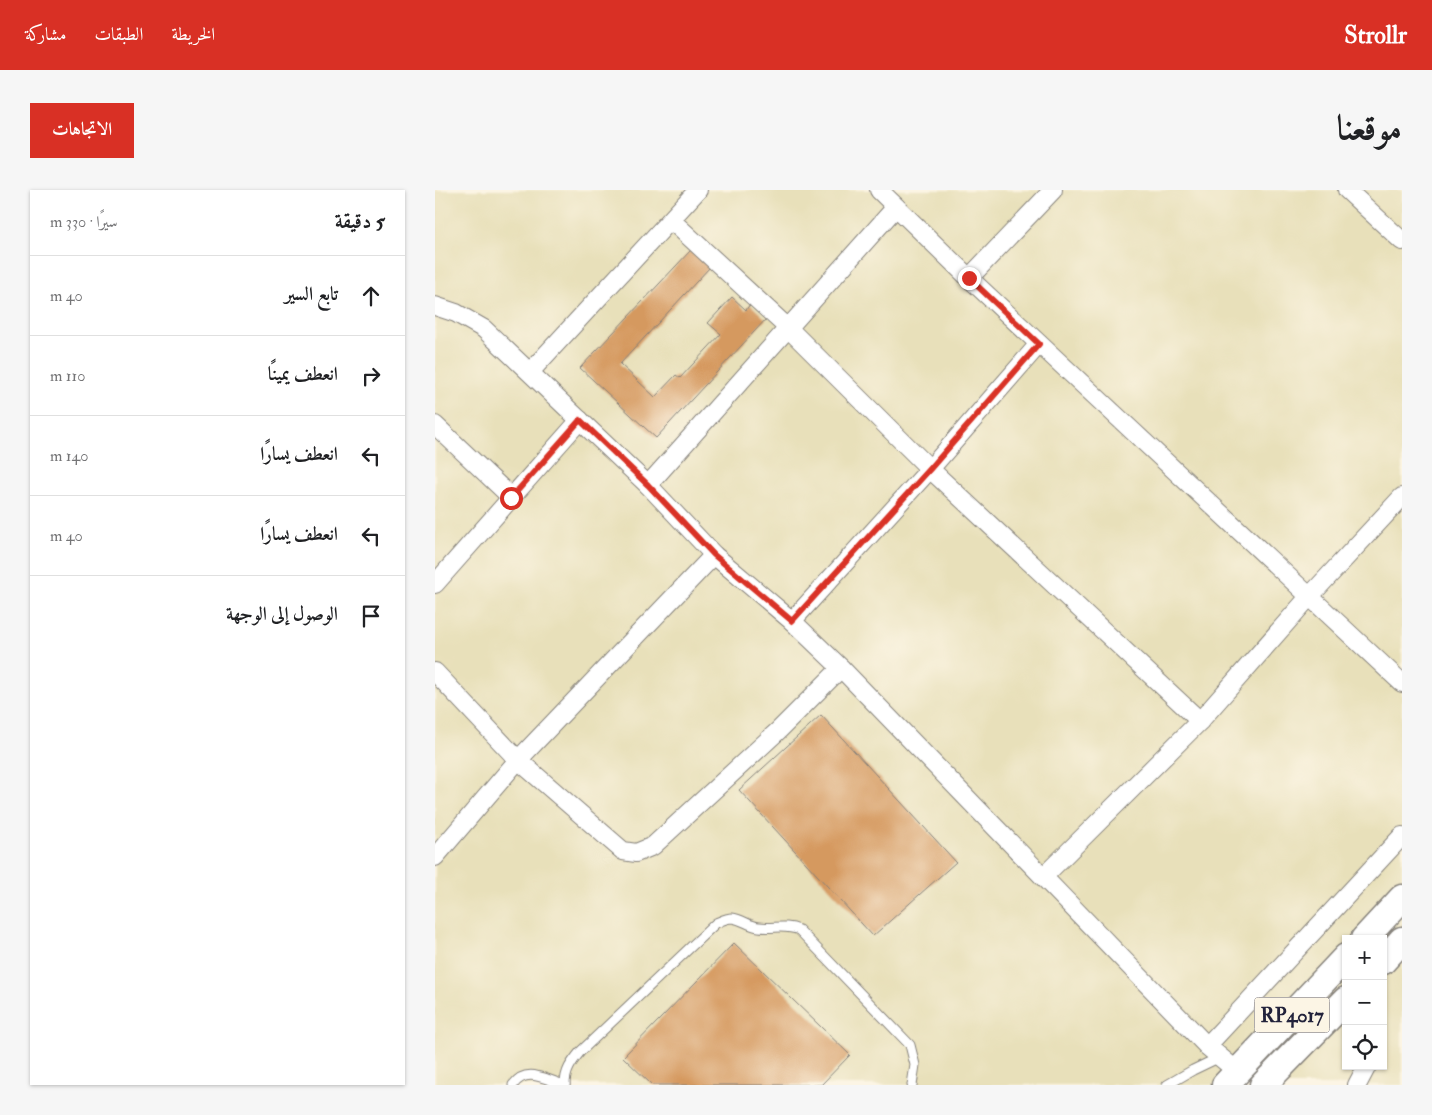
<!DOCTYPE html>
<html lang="ar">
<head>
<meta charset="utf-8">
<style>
	:root { --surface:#fff; --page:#f6f6f6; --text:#202124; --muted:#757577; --line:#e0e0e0; --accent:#d93025 }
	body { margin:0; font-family:"IM FELL Double Pica",Amiri,serif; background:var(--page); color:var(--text); direction:rtl }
	.controls { position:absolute; right:15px; bottom:15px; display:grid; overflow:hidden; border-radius:0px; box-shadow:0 1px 4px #0004 }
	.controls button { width:45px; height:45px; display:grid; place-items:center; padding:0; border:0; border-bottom:1px solid var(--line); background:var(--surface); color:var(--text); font:25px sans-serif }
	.stop { position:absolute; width:15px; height:15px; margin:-11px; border:4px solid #d93025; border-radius:50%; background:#fff }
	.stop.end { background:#d93025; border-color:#fff; box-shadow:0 1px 5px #0008 }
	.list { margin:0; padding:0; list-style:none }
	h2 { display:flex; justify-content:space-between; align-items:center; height:65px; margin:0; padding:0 20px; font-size:21px }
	h2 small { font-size:16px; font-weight:400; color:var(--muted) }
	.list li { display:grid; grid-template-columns:32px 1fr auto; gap:15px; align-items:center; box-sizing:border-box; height:80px; padding:0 20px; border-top:1px solid var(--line) }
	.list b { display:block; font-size:19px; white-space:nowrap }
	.list em { font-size:16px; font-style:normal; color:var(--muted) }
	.icon { flex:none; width:28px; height:28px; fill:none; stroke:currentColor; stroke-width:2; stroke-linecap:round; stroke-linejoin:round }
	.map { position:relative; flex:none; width:967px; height:895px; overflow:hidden; direction:ltr; border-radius:0px }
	header { display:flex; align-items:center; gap:30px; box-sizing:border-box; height:70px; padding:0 25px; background:var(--accent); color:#fff }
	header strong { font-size:24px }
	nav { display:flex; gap:28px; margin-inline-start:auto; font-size:18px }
	.intro { display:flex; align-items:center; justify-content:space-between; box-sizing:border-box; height:120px; padding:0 30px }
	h1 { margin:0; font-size:35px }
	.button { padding:12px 22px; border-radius:0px; background:var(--accent); color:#fff; font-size:18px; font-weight:700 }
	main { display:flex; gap:30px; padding:0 30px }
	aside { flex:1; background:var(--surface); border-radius:0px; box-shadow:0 1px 4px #0004 }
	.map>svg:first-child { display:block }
</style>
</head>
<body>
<header>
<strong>Strollr</strong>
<nav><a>الخريطة</a><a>الطبقات</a><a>مشاركة</a></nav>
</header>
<div class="intro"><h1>موقعنا</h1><a class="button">الاتجاهات</a></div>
<main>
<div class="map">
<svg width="967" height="895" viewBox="0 0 967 895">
	<rect width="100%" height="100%" fill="#fcf5e5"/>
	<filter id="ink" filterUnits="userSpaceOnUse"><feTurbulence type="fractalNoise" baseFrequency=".02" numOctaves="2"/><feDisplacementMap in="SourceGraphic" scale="10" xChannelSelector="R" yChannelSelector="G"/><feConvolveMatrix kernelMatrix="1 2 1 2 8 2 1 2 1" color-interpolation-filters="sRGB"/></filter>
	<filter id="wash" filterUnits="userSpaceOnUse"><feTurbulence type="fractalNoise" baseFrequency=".0096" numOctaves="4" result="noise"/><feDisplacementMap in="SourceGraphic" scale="20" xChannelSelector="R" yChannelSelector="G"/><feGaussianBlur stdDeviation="1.12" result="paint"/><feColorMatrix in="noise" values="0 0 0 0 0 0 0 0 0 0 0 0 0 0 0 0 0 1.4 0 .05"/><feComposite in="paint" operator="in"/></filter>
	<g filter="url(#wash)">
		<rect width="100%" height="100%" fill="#e8e0ba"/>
		<g id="blocks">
			<g fill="#d5995e">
				<polygon points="256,60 275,77 185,174 220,207 241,185 245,188 286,144 273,133 297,107 311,120 315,114 331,129 221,248 145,178"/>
				<polygon points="386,525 521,672 438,746 304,600"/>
				<polygon points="299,753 415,865 386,895 217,895 188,867"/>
			</g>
		</g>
	</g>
	<g filter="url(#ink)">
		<use href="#blocks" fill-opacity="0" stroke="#85817a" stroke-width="1"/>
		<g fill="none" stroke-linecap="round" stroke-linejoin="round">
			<defs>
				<g id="service">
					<path d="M 78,895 C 92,876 110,890 130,895"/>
					<path d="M 130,895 C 130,881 136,873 145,862 L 281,733 C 286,731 291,728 297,728 C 307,729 314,736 324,737 C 338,739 350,734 364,740 L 475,855 L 480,875 L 477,895"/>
					<polyline points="732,895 758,880 785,867"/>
				</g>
				<g id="minor">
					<polyline points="444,0 534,88 967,493"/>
					<polyline points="912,0 967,51"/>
					<polyline points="236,30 353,138 495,279 765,531"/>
					<polyline points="534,88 618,0"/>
					<polyline points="0,116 21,123 49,139 213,295 279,365 357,431 406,478 772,856 803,882"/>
					<polyline points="95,182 263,0"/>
					<polyline points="0,235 77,308"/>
					<polyline points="213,295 461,17"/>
					<polyline points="0,394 145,230"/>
					<polyline points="357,431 495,279 604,154"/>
					<polyline points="0,482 83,570 188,661 201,663 218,656 344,540 406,478"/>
					<polyline points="0,667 83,570 279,365"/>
					<polyline points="609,686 765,531 874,407 967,307"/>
					<polyline points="772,856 967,646"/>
					<polyline points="922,895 932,876"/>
				</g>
				<g id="primary">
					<polyline points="929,749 967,708"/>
					<polyline points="948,771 967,750"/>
					<polyline points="790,895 911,767"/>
					<polyline points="828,895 911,810"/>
				</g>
			</defs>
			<use href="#service" stroke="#85817a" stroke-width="11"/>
			<use href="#minor" stroke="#85817a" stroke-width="20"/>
			<use href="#primary" stroke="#85817a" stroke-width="29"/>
			<use href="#service" stroke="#fff" stroke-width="9"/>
			<use href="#minor" stroke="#fff" stroke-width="18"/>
			<use href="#primary" stroke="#fff" stroke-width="26"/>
		</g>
	</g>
	<g fill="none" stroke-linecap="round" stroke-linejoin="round" filter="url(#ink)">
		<polyline stroke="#d93025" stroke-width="6" points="76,308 145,230 213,295 279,365 357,431 495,279 604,154 534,88"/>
	</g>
	<g text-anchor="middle" stroke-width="5" stroke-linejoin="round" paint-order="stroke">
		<rect fill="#fcf5e5" stroke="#63616e" stroke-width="1" x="819.5" y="807.5" width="75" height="35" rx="4"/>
		<g font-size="20" font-weight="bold" fill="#22223b">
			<text x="857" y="832">RP4017</text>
		</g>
	</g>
</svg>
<div class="controls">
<button>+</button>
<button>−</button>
<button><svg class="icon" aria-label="locate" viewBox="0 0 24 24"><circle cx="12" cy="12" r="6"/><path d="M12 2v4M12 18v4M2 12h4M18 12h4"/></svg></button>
</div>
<div class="stop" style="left:76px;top:308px"></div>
<div class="stop end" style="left:534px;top:88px"></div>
</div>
<aside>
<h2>5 دقيقة<small>سيرًا · 330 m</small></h2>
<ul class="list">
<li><svg class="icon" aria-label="ahead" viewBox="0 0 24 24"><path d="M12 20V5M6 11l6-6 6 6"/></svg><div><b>تابع السير</b></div><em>40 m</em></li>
<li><svg class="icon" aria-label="right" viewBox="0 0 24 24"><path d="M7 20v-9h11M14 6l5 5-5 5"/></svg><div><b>انعطف يمينًا</b></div><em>110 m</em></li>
<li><svg class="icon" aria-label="left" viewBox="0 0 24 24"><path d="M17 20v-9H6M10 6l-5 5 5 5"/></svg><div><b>انعطف يسارًا</b></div><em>140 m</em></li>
<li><svg class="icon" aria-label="left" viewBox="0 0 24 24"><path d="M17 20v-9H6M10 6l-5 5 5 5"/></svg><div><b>انعطف يسارًا</b></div><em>40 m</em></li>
<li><svg class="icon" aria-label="arrive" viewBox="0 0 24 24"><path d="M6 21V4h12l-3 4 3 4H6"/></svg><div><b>الوصول إلى الوجهة</b></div></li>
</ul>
</aside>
</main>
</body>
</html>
